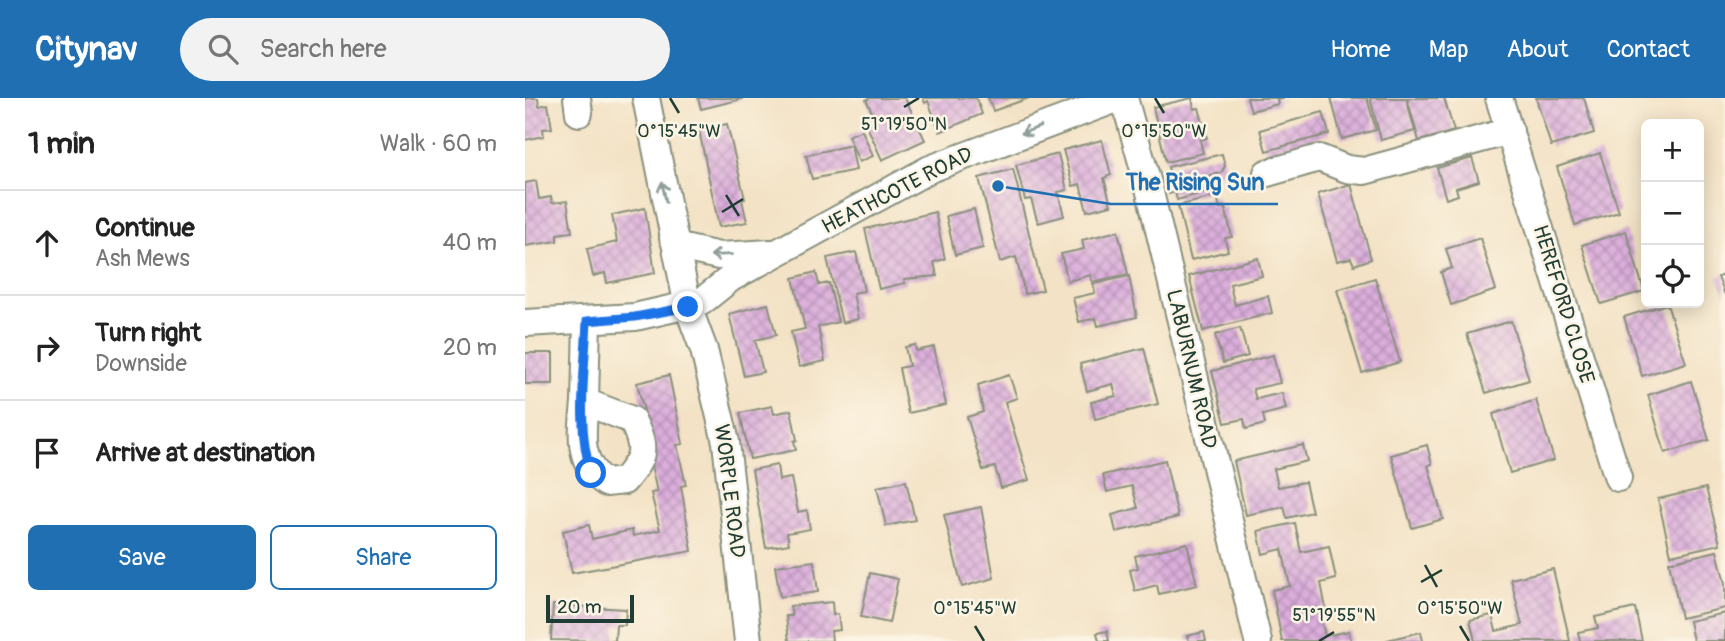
<!DOCTYPE html>
<html lang="en">
<head>
<meta charset="utf-8">
<style>
	:root { --surface:#fff; --page:#f2f2f2; --text:#222; --muted:#767676; --line:#e0e0e0; --accent:#1f6fb2 }
	body { margin:0; font-family:Pangolin,sans-serif; background:var(--page); color:var(--text) }
	.controls { position:absolute; right:21px; top:21px; display:grid; overflow:hidden; border-radius:10px; box-shadow:0 4px 18px #0003 }
	.controls button { width:63px; height:63px; display:grid; place-items:center; padding:0; border:0; border-bottom:2px solid var(--line); background:var(--surface); color:var(--text); font:35px sans-serif }
	.scale { position:absolute; left:21px; bottom:18px; width:88px; box-sizing:border-box; padding-left:7px; border:4px solid #1f3d34; border-top:0; font-size:19px; line-height:24px; white-space:nowrap; color:#1f3d34; -webkit-text-stroke:5px #fcf5e5; paint-order:stroke }
	.stop { position:absolute; width:21px; height:21px; margin:-16px; border:5px solid #1a73e8; border-radius:50%; background:#fff }
	.stop.end { background:#1a73e8; border-color:#fff; box-shadow:0 2px 7px #0008 }
	.list { margin:0; padding:0; list-style:none }
	h2 { display:flex; justify-content:space-between; align-items:center; height:91px; margin:0; padding:0 28px; font-size:30px }
	h2 small { font-size:23px; font-weight:400; color:var(--muted) }
	.list li { display:grid; grid-template-columns:46px 1fr auto; gap:21px; align-items:center; box-sizing:border-box; height:105px; padding:0 28px; border-top:2px solid var(--line) }
	.list b { display:block; font-size:26px; white-space:nowrap }
	.list p { margin:0; font-size:23px; white-space:nowrap; color:var(--muted) }
	.list em { font-size:23px; font-style:normal; color:var(--muted) }
	.actions { display:flex; gap:14px; padding:21px 28px }
	.actions a { flex:1; padding:16px 0; border:2px solid var(--accent); border-radius:10px; text-align:center; font-size:24px; color:var(--accent) }
	.actions .main { background:var(--accent); color:#fff }
	.icon { flex:none; width:38px; height:38px; fill:none; stroke:currentColor; stroke-width:2; stroke-linecap:round; stroke-linejoin:round }
	.map { position:relative; flex:none; width:1200px; height:543px; overflow:hidden }
	header { display:flex; align-items:center; gap:42px; box-sizing:border-box; height:98px; padding:0 35px; background:var(--accent); color:#fff }
	header strong { font-size:33px }
	nav { display:flex; gap:38px; margin-inline-start:auto; font-size:24px }
	.search { width:490px; height:63px; background:var(--page); display:flex; align-items:center; gap:18px; box-sizing:border-box; padding:0 24px; border-radius:38px; color:var(--muted); font-size:26px }
	main { display:flex }
	aside { flex:1; background:var(--surface) }
	.map>svg:first-child { display:block }
</style>
</head>
<body>
<header>
<strong>Citynav</strong>
<div class="search"><svg class="icon" aria-label="search" viewBox="0 0 24 24"><circle cx="10" cy="10" r="6"/><path d="M15 15l6 6"/></svg>Search here</div>
<nav><a>Home</a><a>Map</a><a>About</a><a>Contact</a></nav>
</header>
<main>
<aside>
<h2>1 min<small>Walk · 60 m</small></h2>
<ul class="list">
<li><svg class="icon" aria-label="ahead" viewBox="0 0 24 24"><path d="M12 20V5M6 11l6-6 6 6"/></svg><div><b>Continue</b><p>Ash Mews</p></div><em>40 m</em></li>
<li><svg class="icon" aria-label="right" viewBox="0 0 24 24"><path d="M7 20v-9h11M14 6l5 5-5 5"/></svg><div><b>Turn right</b><p>Downside</p></div><em>20 m</em></li>
<li><svg class="icon" aria-label="arrive" viewBox="0 0 24 24"><path d="M6 21V4h12l-3 4 3 4H6"/></svg><div><b>Arrive at destination</b></div></li>
</ul>
<div class="actions"><a class="main">Save</a><a>Share</a></div>
</aside>
<div class="map">
<svg width="1200" height="543" viewBox="0 0 1200 543">
	<defs>
		<pattern id="building-cross-hatch" width="8" height="8" patternUnits="userSpaceOnUse" patternTransform="scale(1.75)"><rect width="8" height="8" fill="#dcaedc"/><path d="M0 0l8 8M0 8l8-8" fill="none" stroke="#b28fb3"/></pattern>
	</defs>
	<rect width="100%" height="100%" fill="#fcf5e5"/>
	<filter id="ink" filterUnits="userSpaceOnUse"><feTurbulence type="fractalNoise" baseFrequency=".0143" numOctaves="2"/><feDisplacementMap in="SourceGraphic" scale="14" xChannelSelector="R" yChannelSelector="G"/><feConvolveMatrix kernelMatrix="1 2 1 2 8 2 1 2 1" color-interpolation-filters="sRGB"/></filter>
	<filter id="wash" filterUnits="userSpaceOnUse"><feTurbulence type="fractalNoise" baseFrequency=".00686" numOctaves="4" result="noise"/><feDisplacementMap in="SourceGraphic" scale="28" xChannelSelector="R" yChannelSelector="G"/><feGaussianBlur stdDeviation="1.57" result="paint"/><feColorMatrix in="noise" values="0 0 0 0 0 0 0 0 0 0 0 0 0 0 0 0 0 1.4 0 .05"/><feComposite in="paint" operator="in"/></filter>
	<g filter="url(#wash)">
		<rect width="100%" height="100%" fill="#f3e2c5"/>
		<g id="blocks">
			<g fill="url(#building-cross-hatch)">
				<polygon points="0,0 13,0 14,8 23,6 27,30 18,31 19,38 0,42"/>
				<polygon points="173,0 217,0 217,1 176,11"/>
				<polygon points="345,0 380,0 400,42 357,62 341,26 351,22 341,2"/>
				<polygon points="398,0 451,0 457,16 415,34 403,3 400,5"/>
				<polygon points="463,0 504,0 468,13"/>
				<polygon points="667,0 669,11 674,10 682,40 675,42 678,55 641,64 628,9"/>
				<polygon points="722,0 758,0 758,1 752,2 753,6 726,13"/>
				<polygon points="806,0 842,0 851,32 817,41"/>
				<polygon points="845,0 881,0 890,33 856,42"/>
				<polygon points="882,0 919,0 929,33 894,43"/>
				<polygon points="1011,0 1059,0 1069,35 1026,48"/>
				<polygon points="798,14 804,36 741,53 735,32"/>
				<polygon points="202,26 220,101 217,102 222,124 194,129 174,32"/>
				<polygon points="337,32 348,58 334,64 323,38"/>
				<polygon points="577,42 586,77 579,80 586,107 562,113 555,86 548,88 538,52"/>
				<polygon points="326,47 331,72 287,81 281,57"/>
				<polygon points="1075,55 1094,114 1050,127 1032,69"/>
				<polygon points="533,56 542,92 533,94 539,118 513,125 506,101 500,102 491,67"/>
				<polygon points="697,56 700,68 696,75 685,77 689,92 652,102 650,94 644,96 639,77 645,76 643,69"/>
				<polygon points="947,60 954,83 931,90 933,97 921,101 912,70"/>
				<polygon points="488,71 518,192 500,196 491,159 475,164 454,80"/>
				<polygon points="11,83 14,101 26,99 27,105 42,103 47,134 32,136 32,143 0,148 0,85"/>
				<polygon points="826,86 846,161 829,167 826,160 812,163 793,96"/>
				<polygon points="692,98 695,110 700,109 707,139 700,140 703,153 666,162 653,108"/>
				<polygon points="120,110 130,175 82,185 80,175 68,178 62,151 92,144 87,117"/>
				<polygon points="449,111 458,150 430,157 421,118"/>
				<polygon points="410,114 420,161 409,164 412,178 379,181 380,185 354,191 340,131"/>
				<polygon points="593,133 603,176 567,184 566,177 543,183 536,156 559,151 557,142"/>
				<polygon points="1101,133 1119,193 1076,206 1057,147"/>
				<polygon points="955,140 971,192 926,207 916,174 927,170 921,151"/>
				<polygon points="331,154 339,193 328,195 333,221 317,225 302,160"/>
				<polygon points="733,160 737,178 705,186 707,196 710,207 743,198 747,215 678,233 664,178"/>
				<polygon points="291,174 294,187 304,185 313,224 293,229 300,263 274,269 266,234 280,231 268,180"/>
				<polygon points="1200,176 1200,197 1193,179"/>
				<polygon points="604,178 612,219 573,228 571,220 554,224 548,200 570,195 568,186"/>
				<polygon points="850,180 875,264 837,275 812,192"/>
				<polygon points="243,206 251,237 230,242 238,274 219,278 204,216"/>
				<polygon points="1142,206 1161,265 1117,278 1099,219"/>
				<polygon points="986,223 1004,282 961,295 942,236"/>
				<polygon points="715,230 723,258 698,265 690,237"/>
				<polygon points="390,247 391,253 409,249 421,307 383,315 374,270 384,268 380,249"/>
				<polygon points="619,250 633,306 570,321 566,304 591,298 588,286 562,293 555,266"/>
				<rect x="0" y="255" width="28" height="31"/>
				<polygon points="748,257 755,285 728,291 731,301 757,295 761,311 738,317 740,326 721,331 719,321 700,325 687,273"/>
				<polygon points="144,277 158,346 152,347 161,387 156,388 167,453 47,475 38,433 64,427 67,441 107,432 108,438 135,432 126,395 132,394 123,354 129,352 112,285"/>
				<polygon points="484,277 492,300 480,304 504,382 476,390 470,369 458,372 442,319 458,314 453,287"/>
				<polygon points="1166,283 1184,342 1140,355 1123,297"/>
				<polygon points="1011,302 1029,362 985,375 968,316"/>
				<polygon points="247,308 249,316 266,312 272,342 269,343 271,352 225,361 215,315"/>
				<polygon points="778,347 782,363 749,371 753,389 780,384 787,414 762,420 759,409 721,417 709,363"/>
				<polygon points="902,347 907,366 903,367 918,421 887,430 866,357"/>
				<polygon points="640,362 653,419 591,434 587,417 613,410 607,388 582,394 578,377"/>
				<polygon points="252,367 254,382 266,380 273,414 282,412 285,431 262,435 264,446 241,450 227,372"/>
				<polygon points="381,383 390,422 361,428 352,389"/>
				<polygon points="1181,390 1195,446 1146,457 1133,401"/>
				<polygon points="456,409 469,480 437,489 419,417"/>
				<polygon points="770,425 776,454 804,448 811,481 796,485 801,511 794,513 800,538 824,533 826,543 757,543 747,492 765,488 757,451 738,456 733,433"/>
				<polygon points="662,445 672,487 634,496 632,487 610,493 605,472 613,470 610,458"/>
				<polygon points="1192,453 1200,485 1200,510 1156,520 1144,464"/>
				<polygon points="289,463 293,494 255,499 250,468"/>
				<polygon points="1028,471 1045,543 950,543 945,522 967,517 971,533 997,527 986,481"/>
				<polygon points="345,475 373,481 364,525 336,519"/>
				<polygon points="307,504 308,517 313,516 315,532 306,533 307,543 264,543 261,518 267,518 265,508"/>
				<polygon points="28,507 101,511 100,527 91,527 90,543 26,542"/>
				<polygon points="1110,510 1117,543 1055,543 1053,534 1073,530 1070,519"/>
				<polygon points="1200,515 1200,543 1168,543 1164,523"/>
				<polygon points="582,533 584,543 574,543 572,535"/>
				<polygon points="679,534 681,543 664,543 662,538"/>
				<polygon points="896,534 898,543 862,543 862,542"/>
			</g>
		</g>
	</g>
	<g filter="url(#ink)">
		<use href="#blocks" fill-opacity="0" stroke="#89907c" stroke-width="2"/>
		<g fill="none" stroke-linecap="round" stroke-linejoin="round">
			<defs>
				<g id="minor">
					<polyline points="52,0 54,15"/>
					<polyline points="121,0 163,209 179,252 201,344 223,543"/>
					<polyline points="599,0 623,86 733,543"/>
					<polyline points="974,0 1093,380"/>
					<polyline points="742,75 794,60 822,71 839,73 985,33"/>
					<polyline points="148,140 154,149 194,158 246,155"/>
					<polyline points="0,225 110,219 176,204 206,180 405,71 594,0"/>
					<path d="M 60,304 C 57,336 52,365 81,385 L 99,383 C 120,358 121,351 107,322 L 60,304 L 62,223"/>
				</g>
			</defs>
			<use href="#minor" stroke="#89907c" stroke-width="30"/>
			<use href="#minor" stroke="#fff" stroke-width="26"/>
		</g>
		<defs><path id="oneway-shaft" d="M-6 0H5M1.5-3L5.5 0L1.5 3" fill="none" stroke-width="1.6" stroke-linecap="round" stroke-linejoin="round" transform="scale(1.75)"/></defs>
		<g stroke="#8f9e9a">
			<use href="#oneway-shaft" transform="translate(506 32) rotate(160)"/>
			<use href="#oneway-shaft" transform="translate(139 94) rotate(-102)"/>
			<use href="#oneway-shaft" transform="translate(196 157) rotate(178)"/>
		</g>
	</g>
	<g fill="none" stroke-linecap="round" stroke-linejoin="round" filter="url(#ink)">
		<path stroke="#1a73e8" stroke-width="9" d="M 66,375 C 51,328 60,272 62,223 L 110,219 L 163,209"/>
	</g>
	<path fill="none" stroke="#1f3d34" stroke-width="2.5" d="M 145,0 L 154,15M 630,0 L 639,15M 379,9 L 394,0M 201,97 L 214,118M 197,114 L 218,101M 900,467 L 912,489M 896,484 L 917,472M 450,528 L 459,543M 935,528 L 944,543M 794,543 L 809,534"/>
	<g text-anchor="middle" stroke-width="5" stroke-linejoin="round" paint-order="stroke">
		<g font-size="21" fill="#1f3d34" stroke="#fcf5e5">
			<text transform="translate(372 92) rotate(-27)" y="7">HEATHCOTE ROAD</text>
			<text transform="translate(1039 206) rotate(73)" y="7">HEREFORD CLOSE</text>
			<text transform="translate(667 271) rotate(77)" y="7">LABURNUM ROAD</text>
			<text transform="translate(205 393) rotate(83)" y="7">WORPLE ROAD</text>
		</g>
	</g>
	<g font-size="18" text-anchor="middle" fill="#1f3d34" stroke="#fcf5e5" stroke-width="5" stroke-linejoin="round" paint-order="stroke">
		<text x="379" y="32">51°19'50"N</text>
		<text x="639" y="39">0°15'50"W</text>
		<text x="154" y="39">0°15'45"W</text>
		<text x="450" y="516">0°15'45"W</text>
		<text x="935" y="516">0°15'50"W</text>
		<text x="809" y="523">51°19'55"N</text>
	</g>
	<path fill="none" stroke="#1f6fb2" stroke-width="2.5" d="M473 88L586 106H753"/>
	<circle fill="#1f6fb2" stroke="#fcf5e5" stroke-width="2.5" cx="473" cy="88" r="7"/>
	<g font-size="23" text-anchor="middle" font-weight="bold" fill="#1f6fb2" stroke="#fcf5e5" stroke-width="5" stroke-linejoin="round" paint-order="stroke">
		<text x="670" y="92">The Rising Sun</text>
	</g>
</svg>
<div class="controls">
<button>+</button>
<button>−</button>
<button><svg class="icon" aria-label="locate" viewBox="0 0 24 24"><circle cx="12" cy="12" r="6"/><path d="M12 2v4M12 18v4M2 12h4M18 12h4"/></svg></button>
</div>
<div class="scale">20 m</div>
<div class="stop" style="left:66px;top:375px"></div>
<div class="stop end" style="left:163px;top:209px"></div>
</div>
</main>
</body>
</html>
